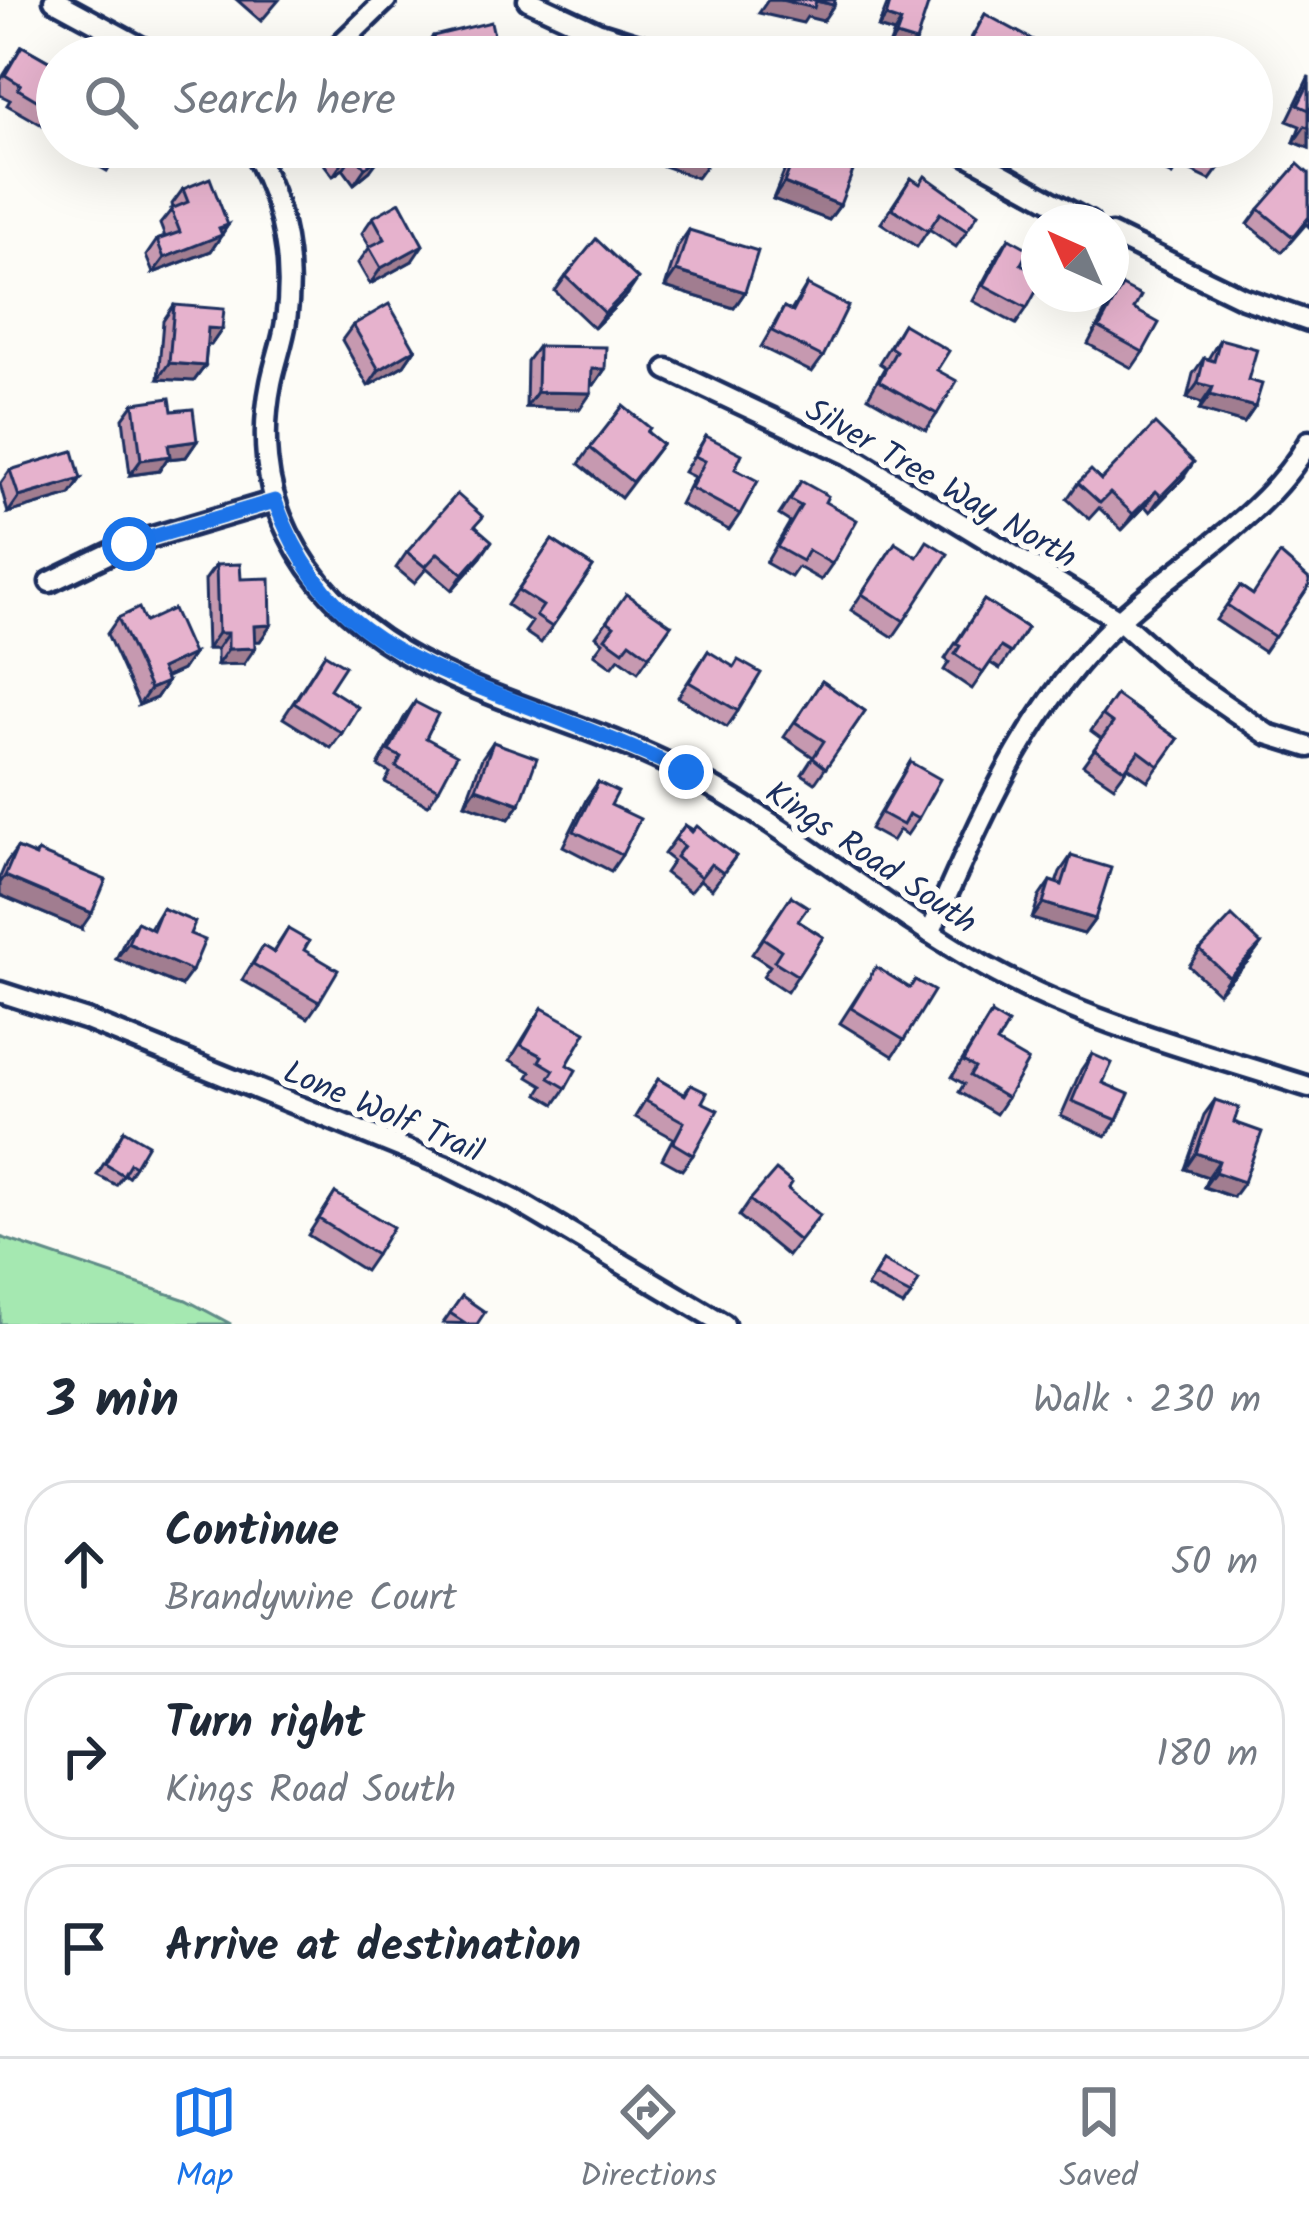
<!DOCTYPE html>
<html lang="en">
<head>
<meta charset="utf-8">
<style>
	:root { --surface:#fff; --page:#f2f2f3; --text:#1f2937; --muted:#747a83; --line:#e0e1e3; --accent:#1a73e8 }
	body { margin:0; font-family:Kalam,sans-serif; background:var(--page); color:var(--text) }
	.compass { position:absolute; left:1021px; top:204px; width:108px; height:108px; border-radius:50%; background:var(--surface); box-shadow:0 12px 48px #0002; rotate:315deg }
	.stop { position:absolute; width:36px; height:36px; margin:-27px; border:9px solid #1a73e8; border-radius:50%; background:#fff }
	.stop.end { background:#1a73e8; border-color:#fff; box-shadow:0 3px 12px #0008 }
	.list { margin:0; padding:0; list-style:none }
	h2 { display:flex; justify-content:space-between; align-items:center; height:156px; margin:0; padding:0 48px; font-size:51px }
	h2 small { font-size:39px; font-weight:400; color:var(--muted) }
	.list li { display:grid; grid-template-columns:78px 1fr auto; gap:36px; align-items:center; box-sizing:border-box; height:168px; margin:0 24px 24px; padding:0 24px; border:3px solid var(--line); border-radius:48px }
	.list b { display:block; font-size:45px; white-space:nowrap }
	.list p { margin:0; font-size:39px; white-space:nowrap; color:var(--muted) }
	.list em { font-size:39px; font-style:normal; color:var(--muted) }
	.icon { flex:none; width:66px; height:66px; fill:none; stroke:currentColor; stroke-width:2; stroke-linecap:round; stroke-linejoin:round }
	.map { position:relative; flex:none; width:1309px; height:1324px; overflow:hidden }
	.search { position:absolute; background:var(--surface); box-shadow:0 12px 48px #0002; left:36px; right:36px; top:36px; height:132px; display:flex; align-items:center; gap:30px; box-sizing:border-box; padding:0 42px; border-radius:66px; color:var(--muted); font-size:45px }
	.sheet { height:732px; background:var(--surface) }
	nav { display:flex; justify-content:space-around; align-items:center; box-sizing:border-box; height:168px; border-top:3px solid var(--line); background:var(--surface); font-size:33px; color:var(--muted) }
	nav a { display:grid; justify-items:center; gap:6px }
	nav .on { color:var(--accent) }
	.map>svg:first-child { display:block }
</style>
</head>
<body>
<div class="map">
<svg width="1309" height="1324" viewBox="0 0 1309 1324">
	<rect width="100%" height="100%" fill="#fdfcf7"/>
	<filter id="ink" filterUnits="userSpaceOnUse"><feTurbulence type="fractalNoise" baseFrequency=".00833" numOctaves="2"/><feDisplacementMap in="SourceGraphic" scale="24" xChannelSelector="R" yChannelSelector="G"/><feConvolveMatrix kernelMatrix="1 2 1 2 8 2 1 2 1" color-interpolation-filters="sRGB"/></filter>
	<g filter="url(#ink)">
		<polygon fill="#a5e8b1" stroke="#608c88" stroke-width="3" points="0,1237 186,1300 231,1324 0,1324"/>
		<g fill="none" stroke-linecap="round" stroke-linejoin="round">
			<defs>
				<g id="minor">
					<polyline points="54,0 159,57"/>
					<polyline points="528,0 597,32 677,57"/>
					<polyline points="327,57 386,0"/>
					<path d="M 251,147 C 282,201 295,259 286,321 C 283,342 275,362 271,383 C 261,433 265,487 288,533 C 362,684 545,700 681,770 C 789,825 881,908 986,967 C 1086,1023 1201,1052 1309,1087"/>
					<polyline points="953,147 1089,222"/>
					<polyline points="1111,234 1243,298 1309,321"/>
					<polyline points="667,369 847,454 1119,620 1180,674 1267,734 1309,747"/>
					<polyline points="50,582 129,544 275,501"/>
					<path d="M 930,933 C 982,818 1024,711 1117,622 C 1180,562 1266,518 1309,441"/>
					<polyline points="0,992 87,1020 449,1167 515,1200 724,1324"/>
				</g>
			</defs>
			<use href="#minor" stroke="#1b2f5e" stroke-width="27"/>
			<use href="#minor" stroke="#fdfcf7" stroke-width="18"/>
		</g>
		<g fill="#c699b0" stroke="#1b2f5e" stroke-width="3">
			<polygon points="237,0 279,0 261,21"/>
			<polygon points="889,0 925,0 916,42 908,53 889,46 894,33 878,28"/>
			<polygon points="985,14 1029,57 960,57"/>
			<polygon points="433,36 499,57 423,57 422,52"/>
			<polygon points="22,46 54,64 55,111 44,126 7,105 10,100 0,95 0,81"/>
			<polygon points="1309,76 1309,148 1294,142 1300,126 1287,121"/>
			<polygon points="91,147 159,147 147,166 121,150 107,171 84,158"/>
			<polygon points="311,147 376,147 370,171 354,184 343,169 333,176"/>
			<polygon points="794,147 822,147 818,157 840,205 829,220 773,199"/>
			<polygon points="1161,147 1229,147 1221,165 1210,180 1178,165 1172,175 1152,165"/>
			<polygon points="1309,174 1309,227 1306,224 1282,252 1248,224 1259,209"/>
			<polygon points="911,178 967,231 956,247 929,229 917,247 881,223"/>
			<polygon points="183,189 228,225 211,251 153,273 146,256 157,240 165,237 160,224 173,208 172,204"/>
			<polygon points="373,217 412,261 370,284 358,263 370,247 362,233"/>
			<polygon points="689,230 745,292 734,308 665,287 678,246"/>
			<polygon points="1009,238 1021,264 1027,308 1016,324 973,301 998,254"/>
			<polygon points="566,276 627,295 594,328 555,291"/>
			<polygon points="807,285 823,357 812,372 761,347 784,307 791,311"/>
			<polygon points="1122,286 1134,309 1143,352 1132,368 1088,344 1111,301"/>
			<polygon points="174,305 222,329 211,345 207,345 205,366 194,381 158,379 163,321"/>
			<polygon points="903,324 937,370 937,414 926,430 868,397 885,367 879,363"/>
			<polygon points="353,325 415,349 404,365 368,386 342,340"/>
			<polygon points="1220,339 1248,380 1255,407 1244,423 1199,410 1202,403 1187,398 1193,374 1204,358 1208,359"/>
			<polygon points="538,346 605,369 594,385 592,385 580,409 526,407 527,361"/>
			<polygon points="134,403 172,411 197,441 186,457 167,459 159,471 130,475 123,418"/>
			<polygon points="647,432 662,444 621,498 579,464 590,448"/>
			<polygon points="706,436 735,469 740,514 729,530 680,504 694,477 684,472"/>
			<polygon points="10,470 81,479 70,495 8,513 0,484"/>
			<polygon points="1183,478 1150,512 1145,506 1122,530 1099,508 1089,519 1067,499 1078,483 1101,480"/>
			<polygon points="801,481 825,502 832,564 821,580 798,567 791,577 766,563 790,522 779,515"/>
			<polygon points="476,527 481,557 452,590 427,568 414,583 396,568 407,552"/>
			<polygon points="552,540 593,567 541,643 525,632 532,622 507,605"/>
			<polygon points="895,543 904,621 893,637 851,610"/>
			<polygon points="216,565 241,579 271,625 260,641 254,641 244,664 217,665 217,649 207,649 205,580"/>
			<polygon points="1240,586 1252,594 1309,586 1264,652 1216,620"/>
			<polygon points="984,600 1027,628 1000,669 990,663 972,689 944,670 949,662 945,659"/>
			<polygon points="118,618 145,622 193,654 182,670 165,678 167,682 156,698 139,705 107,634"/>
			<polygon points="607,621 671,625 638,672 619,658 612,667 594,654 603,642 596,636"/>
			<polygon points="708,651 738,711 727,727 678,697"/>
			<polygon points="325,654 330,689 342,733 331,748 283,718"/>
			<polygon points="822,681 865,711 815,783 802,774 813,757 784,737"/>
			<polygon points="1116,695 1178,739 1148,781 1128,767 1114,786 1083,765 1102,739 1091,731"/>
			<polygon points="415,702 439,789 428,805 385,782 390,773 378,766 404,718"/>
			<polygon points="493,742 520,804 509,819 465,804 482,758"/>
			<polygon points="910,762 918,819 907,835 899,830 892,841 870,829"/>
			<polygon points="598,782 611,805 622,855 611,871 563,846 587,798"/>
			<polygon points="685,825 736,856 712,889 700,880 690,892 665,873 673,861 664,854"/>
			<polygon points="17,848 35,856 38,852 81,929 0,895 0,877 6,863"/>
			<polygon points="1071,856 1095,919 1084,934 1032,919 1039,897 1050,881 1056,883 1060,872"/>
			<polygon points="791,896 798,921 823,937 787,992 763,976 770,966 752,954"/>
			<polygon points="162,908 190,934 181,986 116,959 126,938 137,922 150,928"/>
			<polygon points="288,929 304,950 319,1002 308,1018 242,980 263,946 273,952"/>
			<polygon points="1261,944 1250,959 1218,993 1189,966 1200,950"/>
			<polygon points="876,967 904,1040 893,1056 840,1023"/>
			<polygon points="542,1008 567,1065 566,1088 555,1104 538,1094 543,1086 528,1077 531,1072 510,1060"/>
			<polygon points="991,1014 1007,1098 996,1114 959,1092 964,1084 952,1077"/>
			<polygon points="1092,1054 1117,1120 1106,1136 1061,1116 1081,1070"/>
			<polygon points="658,1079 684,1094 691,1085 702,1102 693,1155 682,1170 662,1159 673,1138 635,1117"/>
			<polygon points="1215,1100 1234,1122 1233,1197 1204,1187 1208,1177 1185,1169 1204,1115"/>
			<polygon points="124,1130 135,1166 128,1177 124,1174 116,1185 97,1175"/>
			<polygon points="335,1193 376,1255 365,1271 308,1235"/>
			<polygon points="750,1200 820,1215 788,1256 739,1216"/>
			<polygon points="883,1261 911,1295 903,1306 867,1287"/>
			<polygon points="462,1296 477,1324 443,1323"/>
		</g>
		<g fill="#a17d90" stroke="#1b2f5e" stroke-width="3">
			<polygon points="768,0 816,1 834,5 823,21 807,17 803,23 759,13"/>
			<polygon points="886,17 901,22 894,33 878,28"/>
			<polygon points="896,36 916,42 908,53 889,46"/>
			<polygon points="1305,126 1309,128 1309,148 1294,142"/>
			<polygon points="656,147 667,147 708,163 697,178 647,160"/>
			<polygon points="354,153 343,169 333,176 344,160"/>
			<polygon points="381,156 370,171 354,184 365,168"/>
			<polygon points="784,183 840,205 829,220 773,199"/>
			<polygon points="228,225 211,251 153,273 164,258"/>
			<polygon points="423,245 412,261 370,284 381,268"/>
			<polygon points="676,271 745,292 734,308 665,287"/>
			<polygon points="638,279 627,295 594,328 605,313"/>
			<polygon points="208,328 222,329 211,345 197,344"/>
			<polygon points="415,349 404,365 368,386 379,370"/>
			<polygon points="169,363 205,366 194,381 158,379"/>
			<polygon points="592,369 605,369 594,385 581,384"/>
			<polygon points="1198,383 1213,387 1202,403 1187,398"/>
			<polygon points="537,392 591,393 580,409 526,407"/>
			<polygon points="1210,395 1255,407 1244,423 1199,410"/>
			<polygon points="197,441 186,457 167,459 159,471 130,475 141,460 168,445"/>
			<polygon points="1194,462 1183,478 1150,512 1161,496"/>
			<polygon points="81,479 70,495 8,513 19,497"/>
			<polygon points="1156,491 1145,506 1122,530 1133,514"/>
			<polygon points="492,541 481,557 452,590 463,574"/>
			<polygon points="271,625 260,641 243,642 254,626"/>
			<polygon points="218,633 228,633 217,649 207,649"/>
			<polygon points="255,648 244,664 217,665 228,649"/>
			<polygon points="193,654 182,670 150,684 161,669"/>
			<polygon points="167,682 156,698 139,705 150,689"/>
			<polygon points="476,788 520,804 509,819 465,804"/>
			<polygon points="5,876 92,913 81,929 0,895 0,883"/>
			<polygon points="1043,903 1095,919 1084,934 1032,919"/>
			<polygon points="128,943 192,971 181,986 116,959"/>
			<polygon points="1261,944 1250,959 1218,993 1229,977"/>
			<polygon points="1196,1153 1219,1161 1208,1177 1185,1169"/>
			<polygon points="1215,1172 1244,1182 1233,1197 1204,1187"/>
		</g>
		<g fill="#e6b2cd" stroke="#1b2f5e" stroke-width="3">
			<polygon points="781,0 835,0 834,5 816,1 814,8"/>
			<polygon points="891,0 929,2 916,42 896,36 901,22 886,17"/>
			<polygon points="985,14 1037,42 1029,57 982,57 967,48"/>
			<polygon points="491,22 499,57 431,57 430,52 436,50 433,36"/>
			<polygon points="1120,43 1136,53 1134,57 1095,57 1103,44 1114,52"/>
			<polygon points="22,46 55,65 57,61 57,108 55,111 18,89 21,85 5,75"/>
			<polygon points="1309,83 1309,110 1298,105"/>
			<polygon points="104,147 123,147 118,156"/>
			<polygon points="334,147 375,147 381,156 365,168 354,153 344,160"/>
			<polygon points="667,147 714,147 708,163"/>
			<polygon points="798,147 822,147 818,157 853,171 840,205 784,183"/>
			<polygon points="1164,147 1229,147 1221,165 1188,148 1183,159 1163,149"/>
			<polygon points="1298,164 1309,174 1309,217 1293,237 1259,209"/>
			<polygon points="925,176 978,214 967,231 940,213 928,231 892,208 911,178 920,184"/>
			<polygon points="210,178 228,225 219,228 222,235 164,258 157,240 180,232 171,209 188,202 183,189"/>
			<polygon points="400,202 423,245 381,268 369,247 385,239 373,217"/>
			<polygon points="689,230 758,251 745,292 676,271"/>
			<polygon points="1009,238 1029,249 1021,264 1039,274 1039,286 1027,308 984,285"/>
			<polygon points="596,239 638,279 605,313 566,276"/>
			<polygon points="807,285 848,306 823,357 772,331 784,307 793,312"/>
			<polygon points="1122,286 1141,296 1134,309 1159,323 1143,352 1099,328"/>
			<polygon points="389,304 415,349 379,370 353,325"/>
			<polygon points="174,305 224,309 222,329 208,328 205,366 169,363"/>
			<polygon points="903,324 949,351 937,370 957,381 937,414 879,381 896,351 890,347"/>
			<polygon points="1220,339 1257,349 1248,380 1262,384 1255,407 1210,395 1213,387 1198,383 1204,358 1214,361"/>
			<polygon points="538,346 606,347 605,369 592,369 591,393 537,392"/>
			<polygon points="170,398 172,411 193,409 197,441 168,445 170,456 141,460 134,403"/>
			<polygon points="623,406 650,428 647,432 662,444 632,482 590,448"/>
			<polygon points="1155,424 1194,462 1161,496 1156,491 1133,514 1110,493 1100,503 1078,483 1091,470 1101,480"/>
			<polygon points="706,436 742,454 735,469 758,481 740,514 691,488 705,461 695,456"/>
			<polygon points="73,451 81,479 19,497 10,470"/>
			<polygon points="801,481 828,496 825,502 857,520 832,564 808,550 802,561 777,547 801,506 790,500"/>
			<polygon points="457,494 483,517 475,526 492,541 463,574 438,553 425,567 407,552"/>
			<polygon points="552,540 593,567 552,627 536,616 543,606 518,590"/>
			<polygon points="927,541 948,554 904,621 862,594 895,543 917,557"/>
			<polygon points="1280,554 1309,579 1309,586 1275,637 1227,605 1240,586 1253,595"/>
			<polygon points="240,564 241,579 270,578 271,625 254,626 255,648 228,649 228,633 218,633 216,565"/>
			<polygon points="626,594 671,625 649,656 630,642 623,651 605,638 614,626 607,621"/>
			<polygon points="984,600 1027,628 1011,653 1001,647 983,673 955,654 960,646 956,644"/>
			<polygon points="139,608 145,622 173,609 193,654 161,669 167,682 150,689 118,618"/>
			<polygon points="708,651 734,667 738,660 761,673 738,711 689,682"/>
			<polygon points="325,654 345,666 330,689 358,707 342,733 294,703"/>
			<polygon points="822,681 865,711 826,768 813,758 824,741 795,722"/>
			<polygon points="1116,695 1178,739 1159,766 1139,751 1125,770 1094,749 1113,723 1102,715"/>
			<polygon points="415,702 438,714 426,738 457,755 439,789 396,767 401,757 389,751"/>
			<polygon points="493,742 537,758 520,804 476,788"/>
			<polygon points="910,762 940,779 918,819 909,814 903,825 881,813"/>
			<polygon points="598,782 618,792 611,805 640,819 622,855 574,831"/>
			<polygon points="685,825 692,832 697,826 736,856 723,873 711,864 701,877 676,857 684,846 675,839"/>
			<polygon points="17,848 36,856 38,852 106,880 92,913 5,876"/>
			<polygon points="1071,856 1111,868 1095,919 1043,903 1050,881 1062,885"/>
			<polygon points="791,896 808,907 798,921 823,937 798,976 774,961 781,950 763,938"/>
			<polygon points="162,908 195,922 190,934 205,940 192,971 128,943 137,922 153,930"/>
			<polygon points="1232,916 1261,944 1229,977 1200,950"/>
			<polygon points="288,929 309,941 304,950 338,970 319,1002 253,964 263,946 274,953"/>
			<polygon points="876,967 910,988 915,980 934,991 904,1040 851,1008"/>
			<polygon points="542,1008 586,1032 567,1065 576,1070 566,1088 549,1078 554,1070 539,1061 542,1056 521,1045"/>
			<polygon points="991,1014 1008,1024 997,1043 1028,1061 1007,1098 970,1076 975,1068 963,1061"/>
			<polygon points="1092,1054 1112,1063 1103,1083 1129,1094 1117,1120 1072,1101"/>
			<polygon points="658,1079 685,1095 691,1085 707,1093 702,1102 718,1110 693,1155 673,1143 684,1122 646,1101"/>
			<polygon points="1215,1100 1239,1108 1234,1122 1262,1132 1244,1182 1215,1172 1219,1161 1196,1153"/>
			<polygon points="124,1130 148,1144 135,1166 130,1163 123,1175 105,1164"/>
			<polygon points="776,1170 792,1183 788,1189 820,1215 799,1241 750,1200"/>
			<polygon points="335,1193 393,1227 376,1255 319,1219"/>
			<polygon points="883,1261 919,1280 911,1295 874,1276"/>
			<polygon points="462,1296 485,1312 477,1324 467,1324 450,1313"/>
		</g>
	</g>
	<g fill="none" stroke-linecap="round" stroke-linejoin="round" filter="url(#ink)">
		<path stroke="#1a73e8" stroke-width="15" d="M 129,544 L 275,501 C 320,623 392,654 506,698 C 567,721 627,744 686,772"/>
	</g>
	<g text-anchor="middle" stroke-width="12" stroke-linejoin="round" paint-order="stroke">
		<g font-size="33" fill="#1b2f5e" stroke="#fdfcf7">
			<text transform="translate(942 482) rotate(30)" y="12">Silver Tree Way North</text>
			<text transform="translate(872 856) rotate(34)" y="12">Kings Road South</text>
			<text transform="translate(384 1110) rotate(23)" y="12">Lone Wolf Trail</text>
		</g>
	</g>
</svg>
<svg class="compass" viewBox="-18 -18 36 36"><path d="M0-13l5 13h-10z" fill="#e53935"/><path d="M0 13l5-13h-10z" fill="#747a83"/></svg>
<div class="stop" style="left:129px;top:544px"></div>
<div class="stop end" style="left:686px;top:772px"></div>
<div class="search"><svg class="icon" aria-label="search" viewBox="0 0 24 24"><circle cx="10" cy="10" r="6"/><path d="M15 15l6 6"/></svg>Search here</div>
</div>
<section class="sheet">
<h2>3 min<small>Walk · 230 m</small></h2>
<ul class="list">
<li><svg class="icon" aria-label="ahead" viewBox="0 0 24 24"><path d="M12 20V5M6 11l6-6 6 6"/></svg><div><b>Continue</b><p>Brandywine Court</p></div><em>50 m</em></li>
<li><svg class="icon" aria-label="right" viewBox="0 0 24 24"><path d="M7 20v-9h11M14 6l5 5-5 5"/></svg><div><b>Turn right</b><p>Kings Road South</p></div><em>180 m</em></li>
<li><svg class="icon" aria-label="arrive" viewBox="0 0 24 24"><path d="M6 21V4h12l-3 4 3 4H6"/></svg><div><b>Arrive at destination</b></div></li>
</ul>
</section>
<nav>
<a class="on"><svg class="icon" aria-label="map" viewBox="0 0 24 24"><path d="M3 6l6-2 6 2 6-2v14l-6 2-6-2-6 2zM9 4v14M15 6v14"/></svg>Map</a>
<a><svg class="icon" aria-label="directions" viewBox="0 0 24 24"><path d="M12 3l9 9-9 9-9-9zM9 14v-3h6M13 9l2 2-2 2"/></svg>Directions</a>
<a><svg class="icon" aria-label="saved" viewBox="0 0 24 24"><path d="M7 4h10v16l-5-4-5 4z"/></svg>Saved</a>
</nav>
</body>
</html>
